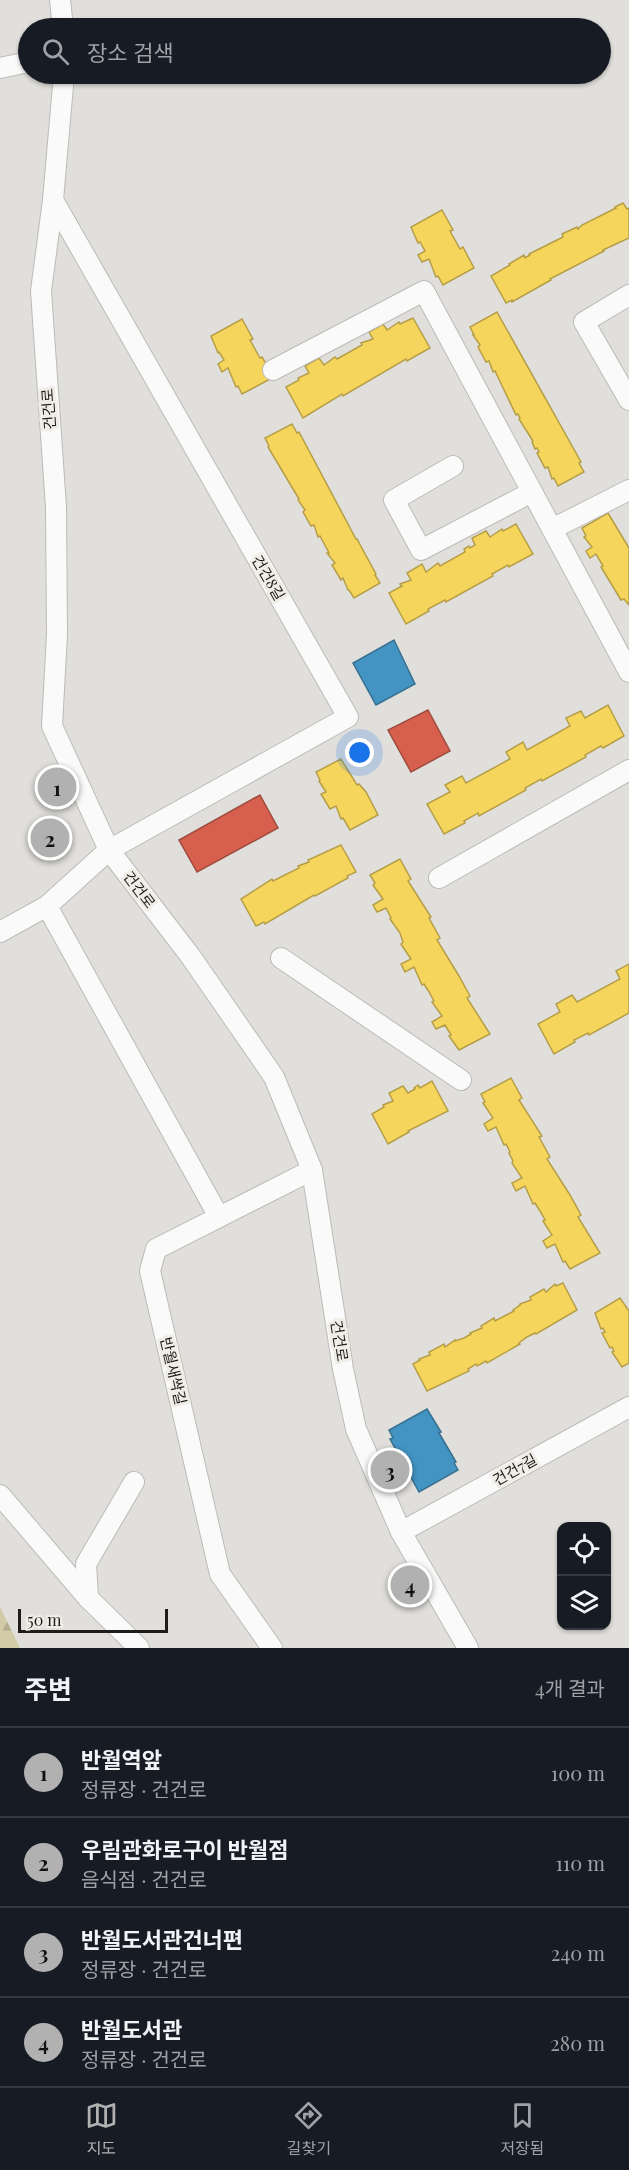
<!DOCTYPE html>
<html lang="ko">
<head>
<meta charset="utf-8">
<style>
	:root { --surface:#171b24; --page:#242831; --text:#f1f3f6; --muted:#9ea1a6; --line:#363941; --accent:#b1b1b2 }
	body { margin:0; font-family:"Playfair Display","Noto Sans KR",serif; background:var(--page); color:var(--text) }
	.controls { position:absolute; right:18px; bottom:18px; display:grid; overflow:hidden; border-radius:12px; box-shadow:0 2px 4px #0004 }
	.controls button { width:54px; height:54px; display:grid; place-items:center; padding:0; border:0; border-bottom:2px solid var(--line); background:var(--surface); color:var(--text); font:30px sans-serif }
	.scale { position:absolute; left:18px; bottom:15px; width:150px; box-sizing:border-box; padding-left:6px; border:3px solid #1e1d1a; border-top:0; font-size:16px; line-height:21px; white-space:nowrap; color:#1e1d1a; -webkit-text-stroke:4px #efede6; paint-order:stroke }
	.you { position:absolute; left:360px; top:753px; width:21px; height:21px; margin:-15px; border:4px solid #fff; border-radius:50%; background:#1a73e8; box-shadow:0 0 0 9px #1a73e833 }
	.badge { display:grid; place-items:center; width:39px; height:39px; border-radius:50%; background:var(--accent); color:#111; font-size:20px; font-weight:700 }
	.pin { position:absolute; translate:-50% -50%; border:3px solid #fff; box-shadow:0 2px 6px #0006 }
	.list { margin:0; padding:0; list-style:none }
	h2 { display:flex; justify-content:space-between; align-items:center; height:78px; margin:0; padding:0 24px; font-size:26px }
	h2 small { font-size:20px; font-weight:400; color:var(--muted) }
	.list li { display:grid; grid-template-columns:39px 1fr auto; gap:18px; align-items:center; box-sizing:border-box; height:90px; padding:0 24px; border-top:2px solid var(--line) }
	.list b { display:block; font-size:22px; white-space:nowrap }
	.list p { margin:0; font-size:20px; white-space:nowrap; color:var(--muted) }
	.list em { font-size:20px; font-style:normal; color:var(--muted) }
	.icon { flex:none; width:33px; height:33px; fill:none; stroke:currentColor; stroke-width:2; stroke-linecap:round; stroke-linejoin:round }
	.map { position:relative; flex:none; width:629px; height:1648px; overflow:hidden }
	.search { position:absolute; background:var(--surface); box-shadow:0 2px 4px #0004; left:18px; right:18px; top:18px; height:66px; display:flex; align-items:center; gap:15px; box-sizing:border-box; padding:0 21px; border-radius:33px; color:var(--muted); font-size:22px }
	.sheet { height:438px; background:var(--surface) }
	nav { display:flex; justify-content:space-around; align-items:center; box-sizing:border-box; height:84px; border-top:2px solid var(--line); background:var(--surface); font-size:16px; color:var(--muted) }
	nav a { display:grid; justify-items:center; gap:3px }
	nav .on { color:var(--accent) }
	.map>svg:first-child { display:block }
</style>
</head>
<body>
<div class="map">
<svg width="629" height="1648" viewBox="0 0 629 1648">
	<defs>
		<pattern id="forest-firs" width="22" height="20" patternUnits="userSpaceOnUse" patternTransform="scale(1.5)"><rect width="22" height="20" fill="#d3caa7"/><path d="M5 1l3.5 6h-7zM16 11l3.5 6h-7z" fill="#b5ad8f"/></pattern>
	</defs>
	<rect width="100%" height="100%" fill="#e0dfdb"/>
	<polygon fill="url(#forest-firs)" points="0,1606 1,1609 20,1648 0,1648"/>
	<g fill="#f6d55c" stroke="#b59e48" stroke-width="1.5">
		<polygon points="623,203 627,209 629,208 629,238 603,250 604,251 550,279 551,280 512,302 512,300 506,303 491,276 510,265 509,264 524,255 525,258 530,255 529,254 563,237 562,234 577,227 578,229 582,225 616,208 615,207"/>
		<polygon points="442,210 453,230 450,231 460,249 463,247 474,268 443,285 438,276 436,277 429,259 422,262 418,255 425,251 420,242 418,243 411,227"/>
		<polygon points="497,312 581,462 579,463 584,472 558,486 554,478 552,479 548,467 545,468 537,453 539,452 537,448 535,449 532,442 533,441 519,419 520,418 518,414 516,415 495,371 493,372 489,361 486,362 478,347 480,345 473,335 474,335 470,327"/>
		<polygon points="413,318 430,348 407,361 406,359 343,396 342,394 303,418 286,387 299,380 298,378 309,373 305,366 319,358 324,365 335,357 337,359 362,345 361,343 373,339 369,332 383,324 387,330 399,322 400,324"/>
		<polygon points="242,319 253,339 250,340 260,358 262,357 274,377 242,394 238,386 236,387 228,368 222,372 218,364 224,360 219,352 218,353 211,336"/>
		<polygon points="292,424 297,433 299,432 356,539 357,539 376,574 375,575 380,583 354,598 349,590 348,590 343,578 341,580 332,565 335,563 327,553 329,553 320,536 318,537 314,525 311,526 303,512 305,510 298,500 299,499 268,447 269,446 265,438"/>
		<polygon points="608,513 629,548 629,605 624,599 621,600 601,567 603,566 596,554 590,558 586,551 592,547 584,537 586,536 582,528"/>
		<polygon points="516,524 533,554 509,567 508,565 492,574 493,576 446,602 445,600 428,609 429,611 406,624 389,593 402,586 400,584 411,580 407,573 422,564 426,572 438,563 440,566 465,552 464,549 469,546 470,548 475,545 472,538 486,531 490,537 502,529 503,531"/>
		<polygon points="608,705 624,736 603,748 601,746 585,755 586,757 542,781 541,779 525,788 526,790 479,816 478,813 464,821 465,823 444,834 427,804 450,792 445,785 462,776 466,783 510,759 506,752 523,742 527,750 570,726 566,718 581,711 585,718"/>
		<polygon points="341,759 357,785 359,784 366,792 378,815 350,830 343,818 341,819 336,806 330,809 321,794 326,792 319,781 320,780 316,772"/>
		<polygon points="341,845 356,872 347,876 348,878 315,896 314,895 265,924 264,922 256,926 241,899 272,879 273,881 299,868 298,866 309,862 308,860"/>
		<polygon points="400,859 411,879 408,881 431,917 429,918 440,938 437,940 459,976 470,996 467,998 490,1034 459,1050 449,1036 451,1035 445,1025 436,1029 432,1022 442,1016 432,1002 434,1001 429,992 424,984 422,985 414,967 405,972 401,964 411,959 401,944 403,942 400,933 390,919 391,918 386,908 377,912 373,905 383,899 373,885 375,883 370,875"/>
		<polygon points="629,964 629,1013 589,1035 588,1033 574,1040 575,1042 554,1054 538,1024 560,1012 556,1004 572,995 577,1002 620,979 616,971"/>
		<polygon points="511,1078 522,1098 519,1100 542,1136 539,1137 550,1157 547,1159 570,1195 581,1215 578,1217 600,1253 570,1269 565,1261 563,1262 555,1244 547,1248 543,1241 552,1235 543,1221 545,1220 540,1211 535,1203 533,1204 525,1186 516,1191 512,1183 522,1178 512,1163 513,1161 509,1153 510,1152 506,1144 504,1145 496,1127 488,1131 484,1124 493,1118 483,1103 485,1102 481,1094"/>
		<polygon points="432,1081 448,1111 408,1131 409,1132 388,1144 372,1114 384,1107 383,1105 393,1101 389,1093 403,1086 408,1093 415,1089 414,1088 418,1085 420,1088"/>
		<polygon points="563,1283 577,1310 536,1334 535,1333 527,1337 519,1343 520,1344 487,1363 486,1361 477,1366 476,1364 468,1369 469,1371 427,1391 413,1364 420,1360 419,1359 430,1355 429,1352 444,1344 445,1347 455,1340 455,1341 464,1338 471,1334 470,1333 482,1328 481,1326 494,1318 495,1321 514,1311 513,1310 520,1305 520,1304 531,1300 530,1297 544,1289 546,1292 555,1284 556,1286"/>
		<polygon points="620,1298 629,1311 629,1363 622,1367 612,1352 614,1351 612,1347 610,1348 602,1333 605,1332 603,1328 601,1329 595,1313"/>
	</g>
	<g fill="#d6604d" stroke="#9f4c3e" stroke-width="1.5">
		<polygon points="428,710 450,751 411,772 388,730"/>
		<polygon points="260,795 278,828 197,872 179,840"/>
	</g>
	<g fill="#4393c3" stroke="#387090" stroke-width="1.5">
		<polygon points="394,640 415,684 376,705 353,663"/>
		<polygon points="427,1409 441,1432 439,1433 456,1462 454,1463 458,1470 419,1492 390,1439 393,1438 389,1430"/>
	</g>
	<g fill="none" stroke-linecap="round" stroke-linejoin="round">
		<defs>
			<g id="minor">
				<polyline points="60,0 63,28"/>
				<polyline points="0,68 28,62"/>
				<polyline points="64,74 53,200 41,291 56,507 57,634 52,726 109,850 191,957 274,1077 312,1170 343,1369 356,1429 401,1532 468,1648"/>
				<polyline points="629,295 584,322 629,400"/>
				<polyline points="273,370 424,291 629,672"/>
				<polyline points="453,466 394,500 421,550 532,492"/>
				<polyline points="552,529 629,490"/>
				<polyline points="439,878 629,770"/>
				<polyline points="47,906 219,1217"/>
				<polyline points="0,932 47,906 109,850 348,717 53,200"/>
				<polyline points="281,958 461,1080"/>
				<polyline points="0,1495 88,1598 139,1648"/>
				<polyline points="401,1532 629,1407"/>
				<polyline points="88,1598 86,1564 134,1482"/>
				<polyline points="272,1648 220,1574 150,1271 156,1249 312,1170"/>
			</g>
		</defs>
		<use href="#minor" stroke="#bcbbb8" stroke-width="22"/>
		<use href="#minor" stroke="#fafafa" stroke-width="20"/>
	</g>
	<g text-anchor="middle" stroke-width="6" stroke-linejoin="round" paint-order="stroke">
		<g font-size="15" fill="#1e1d1a" stroke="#efede6">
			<text transform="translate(49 409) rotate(-94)" y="5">건건로</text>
			<text transform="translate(268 578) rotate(60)" y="5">건건8길</text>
			<text transform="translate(139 890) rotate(53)" y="5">건건로</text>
			<text transform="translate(339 1341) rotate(81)" y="5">건건로</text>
			<text transform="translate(173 1371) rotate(77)" y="5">반월새싹길</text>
			<text transform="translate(515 1470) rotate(-29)" y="5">건건7길</text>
		</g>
	</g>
</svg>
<div class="controls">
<button><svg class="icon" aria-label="locate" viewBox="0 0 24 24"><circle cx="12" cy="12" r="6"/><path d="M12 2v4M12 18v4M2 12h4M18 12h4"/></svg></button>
<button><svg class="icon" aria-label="layers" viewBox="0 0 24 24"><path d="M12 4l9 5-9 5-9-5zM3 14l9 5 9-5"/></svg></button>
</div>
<div class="scale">50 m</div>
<div class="you"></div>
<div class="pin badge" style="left:57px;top:787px">1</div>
<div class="pin badge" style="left:50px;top:838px">2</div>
<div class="pin badge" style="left:390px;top:1470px">3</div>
<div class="pin badge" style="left:410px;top:1585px">4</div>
<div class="search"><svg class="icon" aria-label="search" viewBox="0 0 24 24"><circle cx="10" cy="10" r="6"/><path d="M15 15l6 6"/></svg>장소 검색</div>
</div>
<section class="sheet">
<h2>주변<small>4개 결과</small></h2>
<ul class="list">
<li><span class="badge">1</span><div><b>반월역앞</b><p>정류장 · 건건로</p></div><em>100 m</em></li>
<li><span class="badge">2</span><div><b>우림관화로구이 반월점</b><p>음식점 · 건건로</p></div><em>110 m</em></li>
<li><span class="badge">3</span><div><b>반월도서관건너편</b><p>정류장 · 건건로</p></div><em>240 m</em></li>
<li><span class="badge">4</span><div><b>반월도서관</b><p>정류장 · 건건로</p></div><em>280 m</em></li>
</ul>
</section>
<nav>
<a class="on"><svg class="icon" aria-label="map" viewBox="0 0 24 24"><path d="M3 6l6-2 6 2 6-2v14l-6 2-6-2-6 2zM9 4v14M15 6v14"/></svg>지도</a>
<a><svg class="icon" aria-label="directions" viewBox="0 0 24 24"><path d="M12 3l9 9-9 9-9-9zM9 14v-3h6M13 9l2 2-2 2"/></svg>길찾기</a>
<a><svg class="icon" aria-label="saved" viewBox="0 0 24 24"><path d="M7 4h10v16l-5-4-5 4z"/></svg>저장됨</a>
</nav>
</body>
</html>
